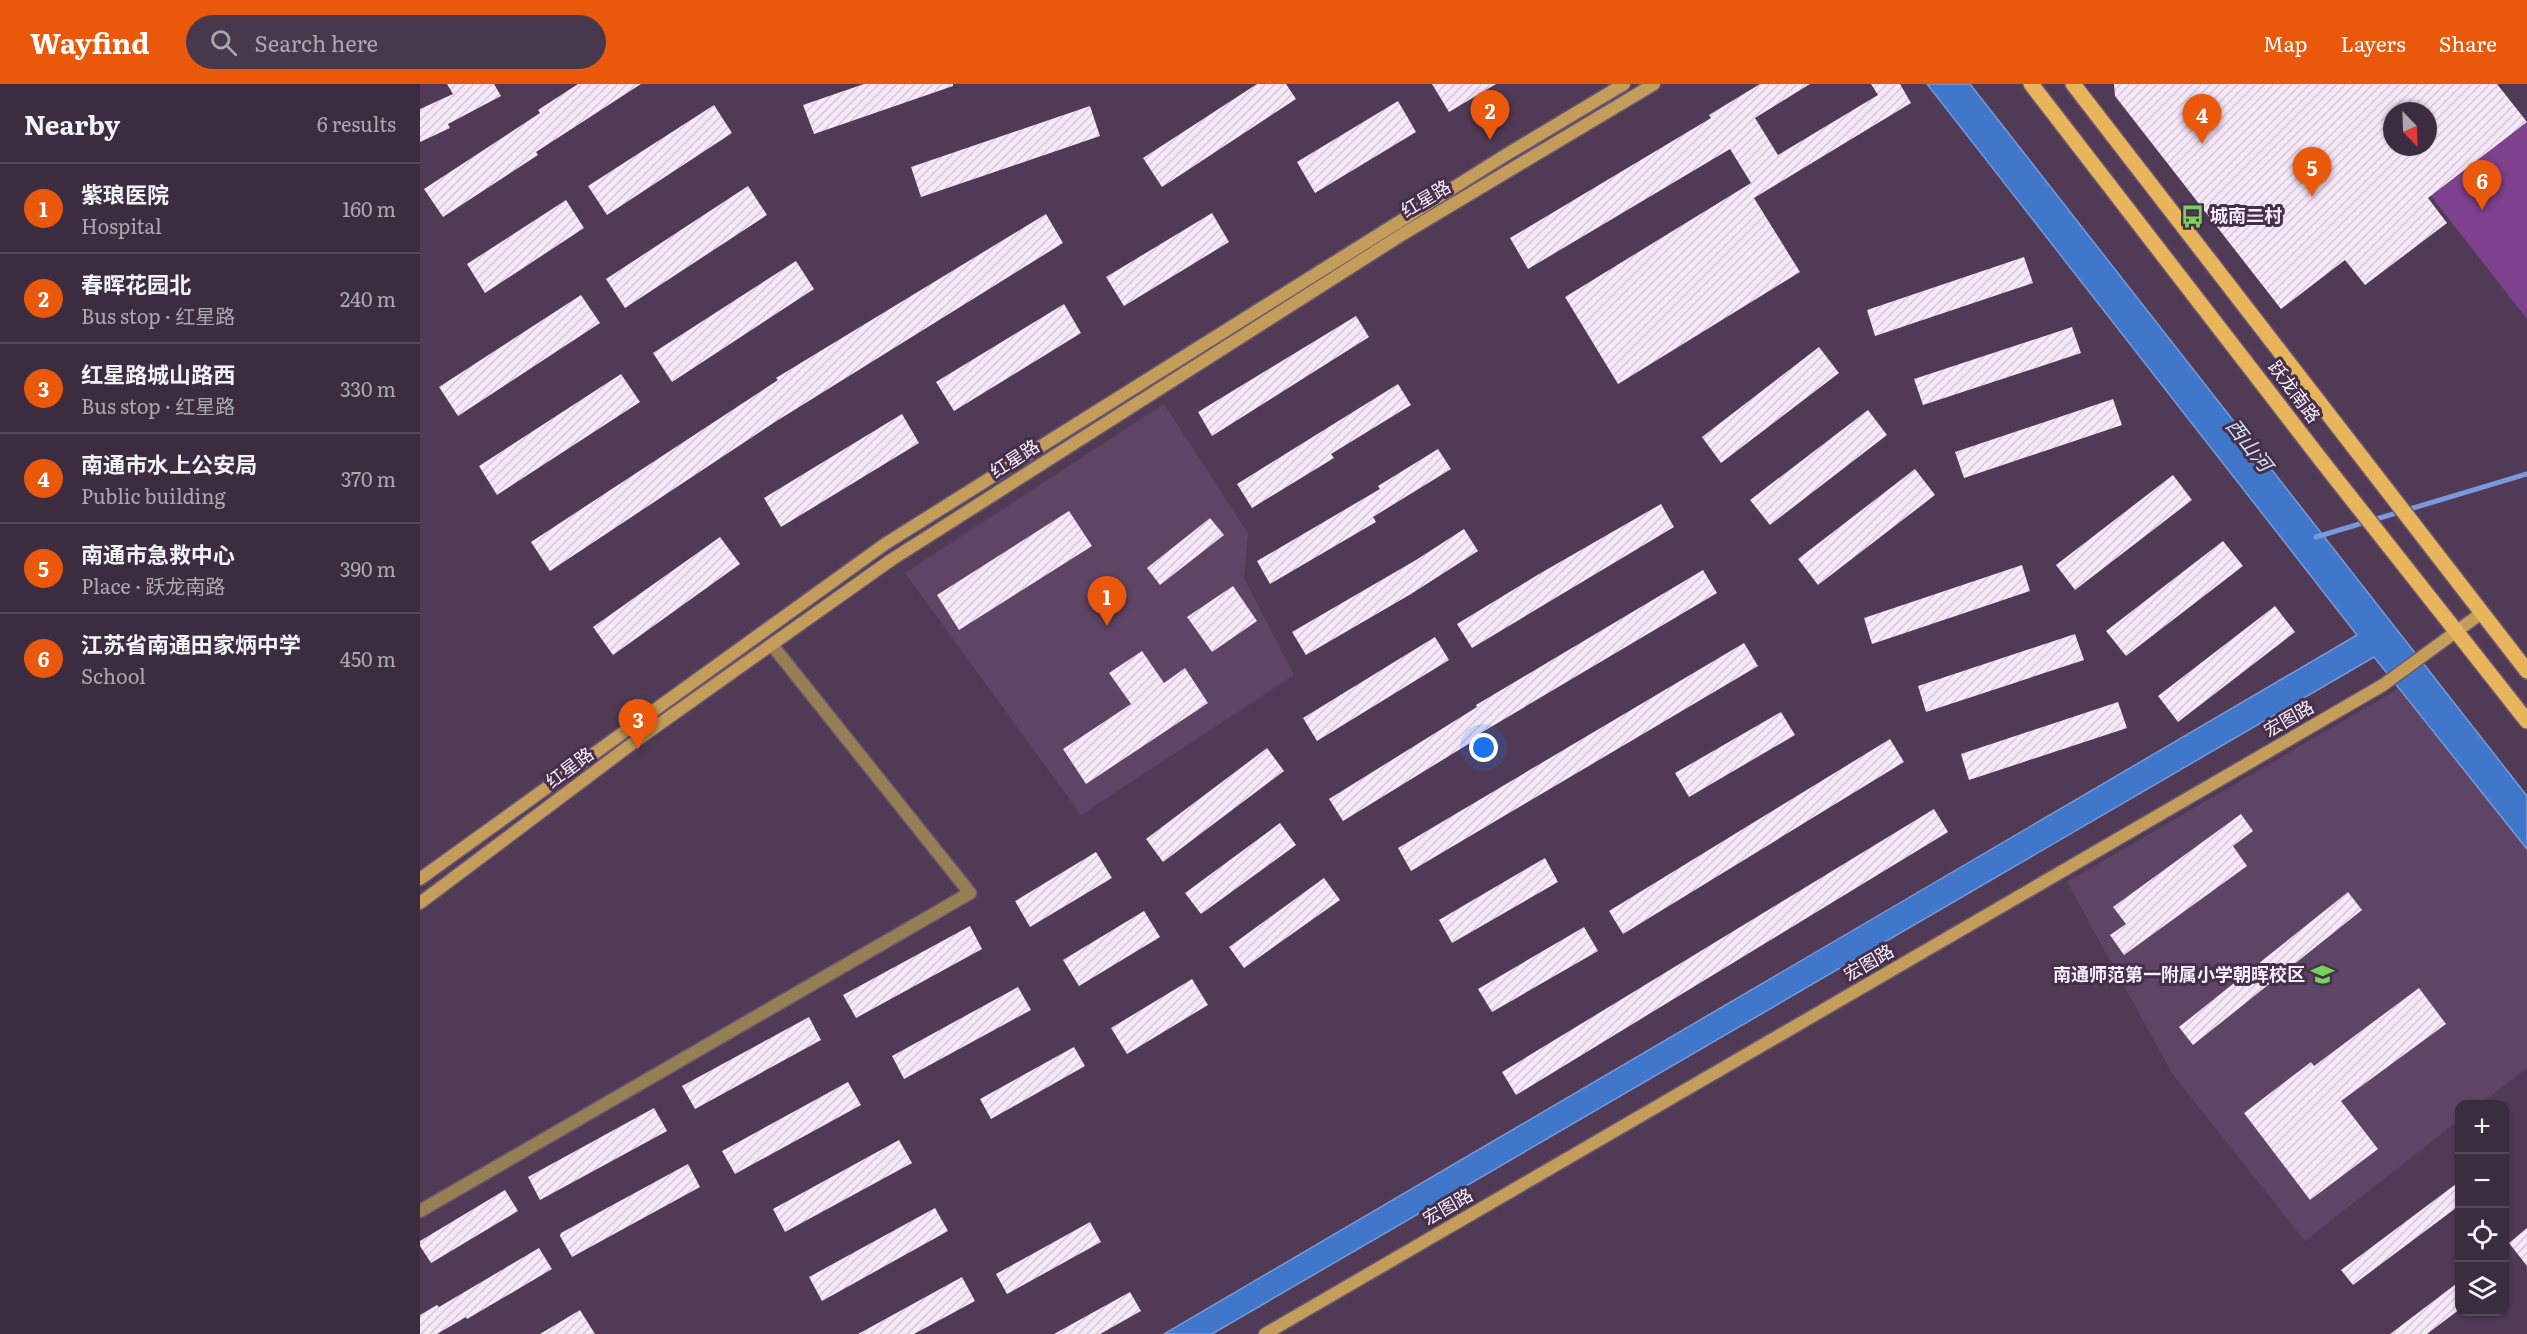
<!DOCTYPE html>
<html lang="en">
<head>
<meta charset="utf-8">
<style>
	:root { --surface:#3c2c40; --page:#47384b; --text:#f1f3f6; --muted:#aca7b1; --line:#554859; --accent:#ea580c }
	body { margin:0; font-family:Literata,"Noto Sans SC",serif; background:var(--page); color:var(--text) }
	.controls { position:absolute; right:18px; bottom:18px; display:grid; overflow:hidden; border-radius:12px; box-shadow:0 2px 4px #0004 }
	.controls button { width:54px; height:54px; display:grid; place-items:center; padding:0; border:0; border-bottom:2px solid var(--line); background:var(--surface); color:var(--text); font:30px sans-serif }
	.compass { position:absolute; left:1963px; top:18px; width:54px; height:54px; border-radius:50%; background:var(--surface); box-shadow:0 2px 4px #0004; rotate:157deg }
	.you { position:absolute; left:1064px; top:664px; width:21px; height:21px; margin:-15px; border:4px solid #fff; border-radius:50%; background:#1a73e8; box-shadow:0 0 0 9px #1a73e833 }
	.badge { display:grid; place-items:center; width:39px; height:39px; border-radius:50%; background:var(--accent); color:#fff; font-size:20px; font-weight:700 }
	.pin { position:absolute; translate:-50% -50px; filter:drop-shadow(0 2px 3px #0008) }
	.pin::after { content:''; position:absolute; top:32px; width:21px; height:18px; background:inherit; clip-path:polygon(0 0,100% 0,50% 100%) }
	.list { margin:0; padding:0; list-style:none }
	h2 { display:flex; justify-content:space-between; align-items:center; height:78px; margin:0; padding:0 24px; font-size:26px }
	h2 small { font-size:20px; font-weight:400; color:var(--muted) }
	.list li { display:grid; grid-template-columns:39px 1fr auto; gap:18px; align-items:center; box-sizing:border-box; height:90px; padding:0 24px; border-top:2px solid var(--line) }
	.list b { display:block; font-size:22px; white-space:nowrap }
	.list p { margin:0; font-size:20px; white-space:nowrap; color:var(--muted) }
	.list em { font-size:20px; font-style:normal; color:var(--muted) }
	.icon { flex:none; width:33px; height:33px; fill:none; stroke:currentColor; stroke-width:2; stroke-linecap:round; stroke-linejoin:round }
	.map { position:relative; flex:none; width:2107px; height:1250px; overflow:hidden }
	header { display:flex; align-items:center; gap:36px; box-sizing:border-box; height:84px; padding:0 30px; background:var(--accent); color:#fff }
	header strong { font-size:28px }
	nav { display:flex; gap:33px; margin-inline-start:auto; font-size:21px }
	.search { width:420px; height:54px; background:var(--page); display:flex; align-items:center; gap:15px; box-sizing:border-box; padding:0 21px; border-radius:33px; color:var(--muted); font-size:22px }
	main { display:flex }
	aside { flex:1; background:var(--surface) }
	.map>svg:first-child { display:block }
</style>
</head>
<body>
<header>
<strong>Wayfind</strong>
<div class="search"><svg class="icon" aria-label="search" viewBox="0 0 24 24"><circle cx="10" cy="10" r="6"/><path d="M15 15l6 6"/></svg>Search here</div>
<nav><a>Map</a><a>Layers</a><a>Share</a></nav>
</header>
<main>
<aside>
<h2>Nearby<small>6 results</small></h2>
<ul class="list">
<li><span class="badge">1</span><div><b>紫琅医院</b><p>Hospital</p></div><em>160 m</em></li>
<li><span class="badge">2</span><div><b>春晖花园北</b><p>Bus stop · 红星路</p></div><em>240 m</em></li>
<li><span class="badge">3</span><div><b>红星路城山路西</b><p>Bus stop · 红星路</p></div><em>330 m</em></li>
<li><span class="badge">4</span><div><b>南通市水上公安局</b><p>Public building</p></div><em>370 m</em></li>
<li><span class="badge">5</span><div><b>南通市急救中心</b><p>Place · 跃龙南路</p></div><em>390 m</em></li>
<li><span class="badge">6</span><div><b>江苏省南通田家炳中学</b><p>School</p></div><em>450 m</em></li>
</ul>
</aside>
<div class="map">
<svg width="2107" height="1250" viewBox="0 0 2107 1250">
	<defs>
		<pattern id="building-hatch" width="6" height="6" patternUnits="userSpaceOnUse" patternTransform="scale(1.5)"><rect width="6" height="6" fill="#f6e7f9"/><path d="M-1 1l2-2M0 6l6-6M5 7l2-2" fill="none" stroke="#d4c7d6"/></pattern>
	</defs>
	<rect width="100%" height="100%" fill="#503a55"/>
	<g fill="#5e4565">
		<polygon points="744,320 828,449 824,494 874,591 661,731 485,489"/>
		<polygon points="1978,605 2107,765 2107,984 2060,1020 2040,1020 2039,1036 1885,1157 1753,991 1647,798"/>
	</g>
	<polygon fill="#7e418e" points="2107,38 2107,235 2011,112"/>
	<polygon fill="#4177ca" stroke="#789ada" stroke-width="1.5" points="1507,0 1550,0 2107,712 2107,765 1954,573 792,1250 744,1250 1937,551"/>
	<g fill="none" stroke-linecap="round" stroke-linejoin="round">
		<polyline stroke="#789ada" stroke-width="5" points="1896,453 2107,390"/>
	</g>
	<g fill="url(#building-hatch)" fill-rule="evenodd">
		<polygon points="27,0 74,0 81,12 28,40 30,44 0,58 0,25 33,10"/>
		<polygon points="158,0 221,0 116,68 118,71 23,133 4,105 120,29 118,26"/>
		<polygon points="444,0 533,0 533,2 394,50 383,21"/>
		<polygon points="837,0 866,0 876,15 742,103 723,74"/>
		<polygon points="1012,0 1076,0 1029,28"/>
		<polygon points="1340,0 1390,0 1335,34 1358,71 1458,11 1451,0 1480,0 1491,19 1334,114 1380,188 1198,300 1145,213 1331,99 1310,65 1108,185 1090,154 1291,34 1289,31"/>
		<path d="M 1694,0 L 2077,0 L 2107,38 L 2008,114 L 2027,139 L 1945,201 L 1925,176 L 1861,225 L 1695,12 ZM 1972,27 L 2008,27 L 2008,63 L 1972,63 Z"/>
		<polygon points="978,17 996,48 895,109 877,78"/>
		<polygon points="294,21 312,49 187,131 168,102"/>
		<polygon points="670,22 680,52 501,113 491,83"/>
		<polygon points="328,102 347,131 205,224 186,195"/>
		<polygon points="146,116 164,144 65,209 47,180"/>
		<polygon points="792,129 809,158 704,222 686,193"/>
		<polygon points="626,130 643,159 355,338 130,487 111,458 358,296 356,294"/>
		<polygon points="1604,173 1613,199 1455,252 1447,226"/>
		<polygon points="376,177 394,205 252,298 233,269"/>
		<polygon points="161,211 180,239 38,332 19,303"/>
		<polygon points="644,220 661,249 534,327 516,298"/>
		<polygon points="936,232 949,253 792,352 778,328"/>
		<polygon points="1652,243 1661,269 1503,321 1494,295"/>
		<polygon points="1399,263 1419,289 1301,379 1282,353"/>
		<polygon points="201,290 220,318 77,411 59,382"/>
		<polygon points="978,300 991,321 911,370 914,374 832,424 817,400"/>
		<polygon points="1693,315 1702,341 1544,394 1535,368"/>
		<polygon points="1448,326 1467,351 1350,441 1330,416"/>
		<polygon points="482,330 499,359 361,443 344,414"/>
		<polygon points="1018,365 1031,385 953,433 956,438 850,500 837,477 960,405 958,402"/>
		<polygon points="1495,385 1515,411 1398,501 1378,475"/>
		<polygon points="1753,391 1772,416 1655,506 1636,481"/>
		<polygon points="1241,420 1254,443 1052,564 1037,540 1119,490"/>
		<polygon points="649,427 672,462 539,546 517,511"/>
		<polygon points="790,434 804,451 740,501 727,484"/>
		<polygon points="1044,445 1058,467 991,510 886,571 872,548 996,476"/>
		<polygon points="300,453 320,480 193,571 173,543"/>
		<polygon points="1803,457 1823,482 1706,572 1686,547"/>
		<polygon points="1602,481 1610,507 1452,560 1444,534"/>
		<polygon points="1283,486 1297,509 1054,653 1055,656 923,737 909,715 1057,623 1056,621"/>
		<polygon points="813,502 837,537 792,568 767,533"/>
		<polygon points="1855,522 1875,548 1758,638 1738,612"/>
		<polygon points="1655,550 1664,576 1506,628 1498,602"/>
		<polygon points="1015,553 1029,576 897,657 883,634"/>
		<polygon points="1324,559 1338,582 991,787 978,764"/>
		<polygon points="722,567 744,599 765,584 788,619 666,700 643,665 711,620 689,589"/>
		<polygon points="1698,618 1707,644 1549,696 1541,670"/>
		<polygon points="1361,628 1375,651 1269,713 1255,689"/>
		<polygon points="1470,655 1484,678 1203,850 1189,827"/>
		<polygon points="847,664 864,687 743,778 726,755"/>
		<polygon points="1514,725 1528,748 1096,1011 1082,988"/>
		<polygon points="1821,730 1833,747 1813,762 1827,782 1704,871 1690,851 1706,840 1693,823"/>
		<polygon points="860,739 876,761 781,830 765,809"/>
		<polygon points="676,768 692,794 610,843 595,817"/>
		<polygon points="1125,774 1138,798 1032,859 1019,836"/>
		<polygon points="904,794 920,816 824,884 809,863"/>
		<polygon points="1928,808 1942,826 1773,961 1759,943"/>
		<polygon points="724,827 740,853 659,902 643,876"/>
		<polygon points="550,842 562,865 436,934 423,911"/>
		<polygon points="1164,843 1178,867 1072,928 1058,905"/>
		<polygon points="772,895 788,921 707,970 691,944"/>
		<polygon points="598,903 611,926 484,995 472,972"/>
		<polygon points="1999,904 2026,940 1921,1017 1958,1065 1890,1116 1824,1029 1891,978 1894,982"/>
		<polygon points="389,933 401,956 275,1025 262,1002"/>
		<polygon points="654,963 665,982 571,1035 560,1015"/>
		<polygon points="428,998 441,1021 315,1090 302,1067"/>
		<polygon points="234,1024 247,1047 120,1116 108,1093"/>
		<polygon points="479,1056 492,1079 365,1148 353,1125"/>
		<polygon points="268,1080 280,1103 152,1173 140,1152 141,1149"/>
		<polygon points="2040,1097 2040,1121 1933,1201 1921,1186"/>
		<polygon points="85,1106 98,1127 11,1179 0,1162 0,1157"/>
		<polygon points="515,1124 528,1147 402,1217 389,1193"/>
		<polygon points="670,1138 681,1158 587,1210 576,1190"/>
		<polygon points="2107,1144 2107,1182 2089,1159"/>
		<polygon points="119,1164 132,1185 47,1235 46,1233 17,1250 0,1250 0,1231 17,1221 19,1223"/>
		<polygon points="542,1193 555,1217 494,1250 438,1250"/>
		<polygon points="2040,1197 2040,1225 2007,1250 1970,1250"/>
		<polygon points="710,1208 721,1227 680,1250 634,1250"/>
		<polygon points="160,1226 175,1250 120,1250"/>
	</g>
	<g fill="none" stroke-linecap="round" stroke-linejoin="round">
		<defs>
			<polyline id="street" points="0,1127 550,809 352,561"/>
			<g id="secondary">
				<polyline points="0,795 465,460 1084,72 1204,0"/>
				<polyline points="0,819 217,656 471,476 983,150 1234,0"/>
				<polyline points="845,1250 1963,601 2063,528"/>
			</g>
			<g id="primary">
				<polyline points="1611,0 1905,381 2107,637"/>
				<polyline points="1653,0 2107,587"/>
			</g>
		</defs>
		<use href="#street" stroke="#6b5770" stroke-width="15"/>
		<use href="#secondary" stroke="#6b5770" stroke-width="15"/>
		<use href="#primary" stroke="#6b5770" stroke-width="18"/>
		<use href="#street" stroke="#967e55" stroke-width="12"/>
		<use href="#secondary" stroke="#c49d5b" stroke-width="12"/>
		<use href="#primary" stroke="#e8b55d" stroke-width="15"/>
	</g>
	<defs>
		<symbol id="bus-bare" viewBox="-9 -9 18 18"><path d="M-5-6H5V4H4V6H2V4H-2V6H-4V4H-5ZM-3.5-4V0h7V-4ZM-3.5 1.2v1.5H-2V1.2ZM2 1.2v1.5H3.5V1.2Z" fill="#76d25a" stroke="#45304a" stroke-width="2.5" paint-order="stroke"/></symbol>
		<symbol id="school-bare" viewBox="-9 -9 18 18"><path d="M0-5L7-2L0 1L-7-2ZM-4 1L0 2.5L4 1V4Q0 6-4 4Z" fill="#76d25a" stroke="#45304a" stroke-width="2.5" paint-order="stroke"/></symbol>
	</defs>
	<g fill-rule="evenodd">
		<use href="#bus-bare" x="1756" y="116" width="33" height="33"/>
		<use href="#school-bare" x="1886" y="874" width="33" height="33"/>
	</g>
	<g text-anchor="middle" stroke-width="6" stroke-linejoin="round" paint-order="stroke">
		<g font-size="18" fill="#faedfe" stroke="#45304a">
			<text transform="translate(1006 115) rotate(-31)" y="6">红星路</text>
			<text transform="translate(1874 308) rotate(53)" y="6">跃龙南路</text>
			<text transform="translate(595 375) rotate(-33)" y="6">红星路</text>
			<text transform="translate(1869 635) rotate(-30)" y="6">宏图路</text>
			<text transform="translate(150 684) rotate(-37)" y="6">红星路</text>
			<text transform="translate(1449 879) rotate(-30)" y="6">宏图路</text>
			<text transform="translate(1028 1123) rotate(-30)" y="6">宏图路</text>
		</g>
		<g font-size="18" font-weight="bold" fill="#faedfe" stroke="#45304a" text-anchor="start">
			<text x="1790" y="138">城南二村</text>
			<text x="1885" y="897" text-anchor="end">南通师范第一附属小学朝晖校区</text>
		</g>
		<g font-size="20" font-style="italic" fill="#d2e1f7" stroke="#45304a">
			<text transform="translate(1829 361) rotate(52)" y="7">西山河</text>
		</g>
	</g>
</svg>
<div class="controls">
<button>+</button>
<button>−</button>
<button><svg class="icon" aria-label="locate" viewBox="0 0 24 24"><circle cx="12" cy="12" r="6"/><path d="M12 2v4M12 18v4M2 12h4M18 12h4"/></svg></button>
<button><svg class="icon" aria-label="layers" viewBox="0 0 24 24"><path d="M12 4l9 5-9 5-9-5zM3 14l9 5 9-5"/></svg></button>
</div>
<svg class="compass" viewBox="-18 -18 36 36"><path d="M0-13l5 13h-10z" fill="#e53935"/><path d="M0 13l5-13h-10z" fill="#aca7b1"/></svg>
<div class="you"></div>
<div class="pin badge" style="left:687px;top:542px">1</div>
<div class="pin badge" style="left:1070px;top:56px">2</div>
<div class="pin badge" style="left:218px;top:665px">3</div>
<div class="pin badge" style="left:1782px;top:60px">4</div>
<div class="pin badge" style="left:1892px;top:113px">5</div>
<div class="pin badge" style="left:2062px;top:126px">6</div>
</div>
</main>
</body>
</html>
